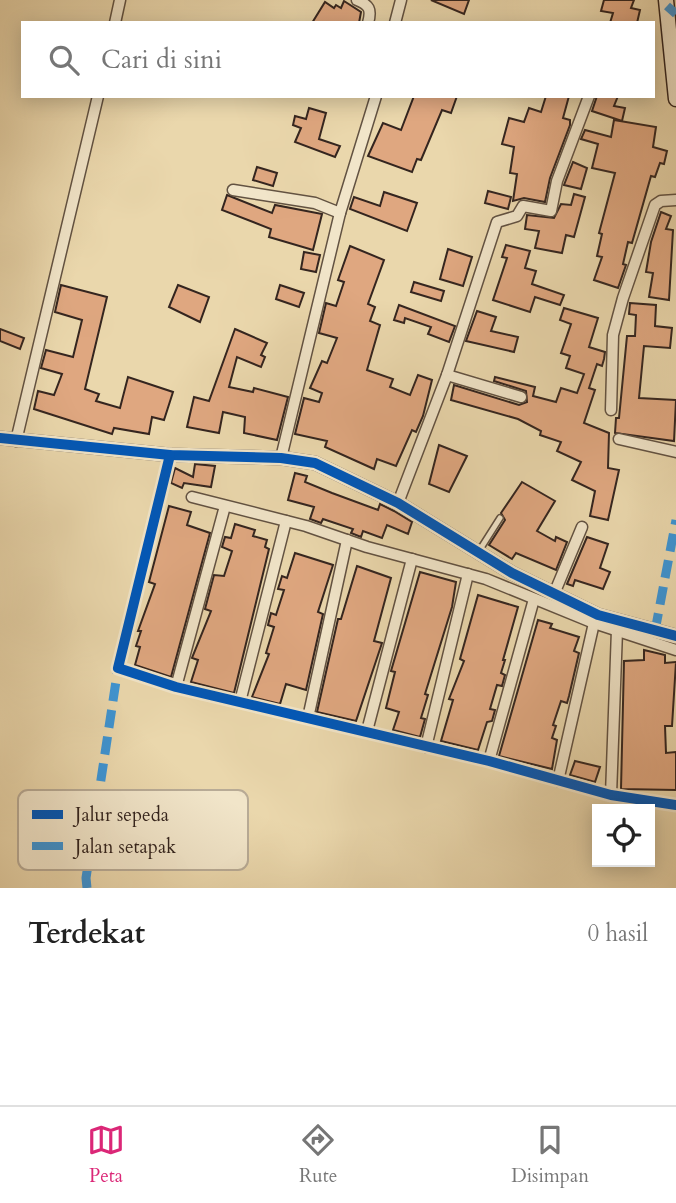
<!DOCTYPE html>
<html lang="id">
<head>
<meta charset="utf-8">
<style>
	:root { --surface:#fff; --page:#f2f2f2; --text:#222; --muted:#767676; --line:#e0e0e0; --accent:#db2777 }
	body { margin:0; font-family:Cardo,serif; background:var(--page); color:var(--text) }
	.controls { position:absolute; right:21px; bottom:21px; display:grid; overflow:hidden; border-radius:0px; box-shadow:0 4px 18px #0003 }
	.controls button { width:63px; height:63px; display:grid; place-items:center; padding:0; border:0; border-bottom:2px solid var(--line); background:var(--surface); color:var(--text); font:35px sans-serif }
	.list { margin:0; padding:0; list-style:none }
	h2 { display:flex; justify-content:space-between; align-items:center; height:91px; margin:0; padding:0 28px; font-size:30px }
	h2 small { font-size:23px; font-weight:400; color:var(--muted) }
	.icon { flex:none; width:38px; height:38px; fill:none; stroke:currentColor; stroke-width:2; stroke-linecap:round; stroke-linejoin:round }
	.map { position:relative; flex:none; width:676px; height:888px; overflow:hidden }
	.search { position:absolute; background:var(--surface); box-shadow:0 4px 18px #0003; left:21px; right:21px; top:21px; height:77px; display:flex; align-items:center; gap:18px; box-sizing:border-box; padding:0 24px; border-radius:0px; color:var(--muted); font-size:26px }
	.sheet { height:217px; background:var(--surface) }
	nav { display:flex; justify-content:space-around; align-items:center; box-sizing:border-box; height:98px; border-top:2px solid var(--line); background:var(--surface); font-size:19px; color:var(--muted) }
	nav a { display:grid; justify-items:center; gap:4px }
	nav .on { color:var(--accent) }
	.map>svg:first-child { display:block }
</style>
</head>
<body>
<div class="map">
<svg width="676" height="888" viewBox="0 0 676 888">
	<rect width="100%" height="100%" fill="#ead7ac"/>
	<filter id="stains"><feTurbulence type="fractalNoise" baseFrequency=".00286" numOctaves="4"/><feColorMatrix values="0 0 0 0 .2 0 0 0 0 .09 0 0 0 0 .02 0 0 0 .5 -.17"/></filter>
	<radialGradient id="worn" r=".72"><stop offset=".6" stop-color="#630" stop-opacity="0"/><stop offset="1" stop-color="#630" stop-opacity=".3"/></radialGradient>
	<g fill="#dfa780" stroke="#34251f" stroke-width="2">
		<polygon points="431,0 469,0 464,14"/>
		<polygon points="604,0 634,0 631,8 640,10 637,23 610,23 613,13 601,11"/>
		<polygon points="344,1 361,12 359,23 312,23 325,2 334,8 336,5 341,8"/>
		<polygon points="414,96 457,96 451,113 442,110 421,160 417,159 412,172 368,156 383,123 401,130"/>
		<polygon points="546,96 569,96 563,118 570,120 570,125 550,178 545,202 524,198 513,201 517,174 510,173 514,147 502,144 509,118 524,122 529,108 541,112"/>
		<polygon points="597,96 618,96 614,106 625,108 622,121 592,111"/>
		<polygon points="309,108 326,113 319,139 340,146 335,157 295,142 301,128 293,125 295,116 306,119"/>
		<polygon points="614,120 656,127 653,147 667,151 664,164 660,163 655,177 651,176 632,243 628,242 623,264 626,265 618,288 594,280 602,257 597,256 602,234 599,233 615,173 592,168 598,144 581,139 585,130 611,137"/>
		<polygon points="573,162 587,168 581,189 564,185"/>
		<polygon points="257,167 277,173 273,186 253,180"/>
		<polygon points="488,191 511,197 508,209 485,203"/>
		<polygon points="384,192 417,203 407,231 350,209 354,197 380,206"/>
		<polygon points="574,194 585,197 574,237 566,235 562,253 535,248 539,231 525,229 527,215 554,218 561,204 571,205"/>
		<polygon points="227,195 272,213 275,205 322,214 313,250 269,237 271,229 222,210"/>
		<polygon points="661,212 671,216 666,229 673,230 669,300 649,297 653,273 646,272 651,242"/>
		<polygon points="506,245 530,251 525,268 536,271 532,284 564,295 560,305 535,297 530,312 493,300 507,258 502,257"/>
		<polygon points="350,246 384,260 368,304 375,307 370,321 380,325 367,370 393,379 390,387 410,395 418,375 432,380 423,416 416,432 412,430 396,466 377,459 374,469 325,447 327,441 295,434 304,398 319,402 322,393 310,388 322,361 327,363 337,338 319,333 326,303 336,306 344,282 338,280"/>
		<polygon points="448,249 472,257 463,286 440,279"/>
		<polygon points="304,252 320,255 316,272 301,269"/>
		<polygon points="414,282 444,291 441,301 411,292"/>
		<polygon points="61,285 107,297 85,389 99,394 96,401 120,408 128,377 173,392 164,420 152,417 149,434 114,428 112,434 34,409 38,391 54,395 62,374 41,368 46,350 73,357 82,320 55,312"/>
		<polygon points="178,285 209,297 200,322 169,307"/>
		<polygon points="280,285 304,293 299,307 276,299"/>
		<polygon points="630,303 656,305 655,326 672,328 670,348 644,346 639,398 676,400 674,441 615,433 616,418 619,418 627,336 635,336 636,315 629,314"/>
		<polygon points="399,305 455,326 449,342 428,334 431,327 405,318 404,323 394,320"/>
		<polygon points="564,308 598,318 589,347 605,352 604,359 602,366 597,364 589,388 595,390 584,423 609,433 608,468 619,470 608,520 590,516 595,491 572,480 581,462 557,451 561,442 540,435 541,431 518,419 451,400 454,385 519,405 527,402 526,391 494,381 495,377 535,387 533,396 556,402 561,388 577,393 584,374 566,368 570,356 561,353 571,324 560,320"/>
		<polygon points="477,311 496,317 491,331 518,337 514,352 466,341"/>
		<polygon points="0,329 24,338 20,349 0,341"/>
		<polygon points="235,329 267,343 261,355 265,357 261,367 237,357 229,387 253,392 254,388 288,397 277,440 244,433 245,417 223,412 219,433 187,427 194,397 209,401"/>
		<polygon points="439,445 467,456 449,492 429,484"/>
		<polygon points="195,464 215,466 211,487 184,483 182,488 171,483 175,468 193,477"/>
		<polygon points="295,473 307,476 305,482 332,493 378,510 380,504 394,511 412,522 408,534 387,525 382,538 363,531 361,537 351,533 353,529 323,519 321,523 310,519 314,507 288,500"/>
		<polygon points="522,482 555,501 537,531 555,541 556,537 567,542 556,570 516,553 512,559 489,545 505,520 501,513"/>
		<polygon points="169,506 191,512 187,525 210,533 171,677 135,665 140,647 136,646 141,631 138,631 155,584 149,582"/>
		<polygon points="235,524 255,530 253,536 267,540 265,547 269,549 234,693 191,682 198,660 192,658 211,611 205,609 214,575 224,576 232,551 222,547 225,537 231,538"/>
		<polygon points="587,537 608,544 600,568 610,572 603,589 575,580 573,586 567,584"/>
		<polygon points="295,553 333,565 318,612 323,614 306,690 286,684 280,704 252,697 269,654 266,653 274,627 268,625 271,613 276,615 284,590 278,589 282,576 287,578"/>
		<polygon points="357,566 391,578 374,641 382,643 356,721 317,712 338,619 341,619"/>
		<polygon points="420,572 456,582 452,607 425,694 428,695 421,718 425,719 420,737 393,730 399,712 386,708 395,672 391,671"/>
		<polygon points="478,595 518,607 503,660 505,660 501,673 505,675 502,686 497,685 490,709 495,710 492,721 487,722 478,750 441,741 453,700 449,699 464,661 460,659"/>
		<polygon points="538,620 552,624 550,628 579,637 574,651 579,653 569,696 567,703 561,701 553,725 556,726 552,738 557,740 552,769 499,756"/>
		<polygon points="644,650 665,655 665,663 676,662 672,726 665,726 666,753 676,752 676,790 621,789 624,661 644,660"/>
		<polygon points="575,761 600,767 595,782 570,775"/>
	</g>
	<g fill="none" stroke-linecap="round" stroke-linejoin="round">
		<defs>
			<polyline id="service" points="479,551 500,518"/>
			<g id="minor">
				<path d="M 357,0 C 369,5 372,9 368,23"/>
				<polyline points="115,23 120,0"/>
				<polyline points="395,23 401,0"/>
				<polyline points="233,190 315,203 340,213"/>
				<polyline points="447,375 521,397"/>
				<polyline points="611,410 613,335 623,298 655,205 661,201 676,200"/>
				<polyline points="619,439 676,452"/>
				<polyline points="16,441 98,96"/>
				<polyline points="170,455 118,668 176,687 489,761 611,795 676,805"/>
				<polyline points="281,458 340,213 376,96"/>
				<polyline points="192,497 306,526 367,547 486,579 594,623 676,650"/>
				<polyline points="398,503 447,375 497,222 517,216 523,206 551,211 557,181 589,96"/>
				<polyline points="554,594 582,527"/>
				<polyline points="176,687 225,506"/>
				<polyline points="240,702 286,521"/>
				<polyline points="308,718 347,540"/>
				<polyline points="367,731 412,559"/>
				<polyline points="426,747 468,574"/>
				<polyline points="489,761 534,599"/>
				<polyline points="558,781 594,623"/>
				<polyline points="611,795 617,630"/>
			</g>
			<polyline id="tertiary" points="0,438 170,455 281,458 315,463 398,503 512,573 598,615 676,636"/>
			<polyline id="secondary" points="666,0 676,99"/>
		</defs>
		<use href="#service" stroke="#625242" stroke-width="8"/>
		<use href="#minor" stroke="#625242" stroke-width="13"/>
		<use href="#tertiary" stroke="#625242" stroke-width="15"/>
		<use href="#secondary" stroke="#34251f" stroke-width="17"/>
		<use href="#service" stroke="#f1e5c9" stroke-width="5"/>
		<use href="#minor" stroke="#f1e5c9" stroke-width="10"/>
		<use href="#tertiary" stroke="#f1e5c9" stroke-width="12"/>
		<use href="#secondary" stroke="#f1e5c9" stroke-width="14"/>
		<g stroke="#3d95d5" stroke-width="9" stroke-dasharray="18 9" stroke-linecap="butt">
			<polyline points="667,6 676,14"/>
			<polyline points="655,631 676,520"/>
			<polyline points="87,888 86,878 118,668"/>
		</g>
		<defs>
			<g id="cycleway">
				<polyline points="0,438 170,455 281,458 315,463 398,503 512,573 598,615 676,636"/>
				<polyline points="170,455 118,668 176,687 489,761 611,795 676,805"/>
			</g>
		</defs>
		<use href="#cycleway" stroke="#f1e5c9" stroke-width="15"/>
		<use href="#cycleway" stroke="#0057b8" stroke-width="10"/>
	</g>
	<rect x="18" y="790" width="230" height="80" rx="10" fill="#f1e5c9" stroke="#b8ab96" stroke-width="2"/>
	<rect x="32" y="810" width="31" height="9" fill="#0057b8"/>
	<rect x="32" y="842" width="31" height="8" fill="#3d95d5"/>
	<g font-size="19" fill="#34251f">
		<text x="75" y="821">Jalur sepeda</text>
		<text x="75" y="853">Jalan setapak</text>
	</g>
	<rect width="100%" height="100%" filter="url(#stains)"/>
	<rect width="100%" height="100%" fill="url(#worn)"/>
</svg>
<div class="controls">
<button><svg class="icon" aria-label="locate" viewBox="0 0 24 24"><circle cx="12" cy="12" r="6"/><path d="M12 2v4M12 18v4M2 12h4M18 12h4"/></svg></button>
</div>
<div class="search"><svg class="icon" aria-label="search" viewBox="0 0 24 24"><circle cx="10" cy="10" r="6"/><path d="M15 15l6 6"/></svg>Cari di sini</div>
</div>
<section class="sheet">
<h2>Terdekat<small>0 hasil</small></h2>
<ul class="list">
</ul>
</section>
<nav>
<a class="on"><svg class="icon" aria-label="map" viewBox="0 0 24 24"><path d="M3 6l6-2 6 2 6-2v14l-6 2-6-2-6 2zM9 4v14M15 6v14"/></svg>Peta</a>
<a><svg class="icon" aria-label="directions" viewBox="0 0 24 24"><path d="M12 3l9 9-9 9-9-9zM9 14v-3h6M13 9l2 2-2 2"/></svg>Rute</a>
<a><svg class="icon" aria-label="saved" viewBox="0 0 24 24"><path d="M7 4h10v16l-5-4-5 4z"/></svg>Disimpan</a>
</nav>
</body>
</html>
